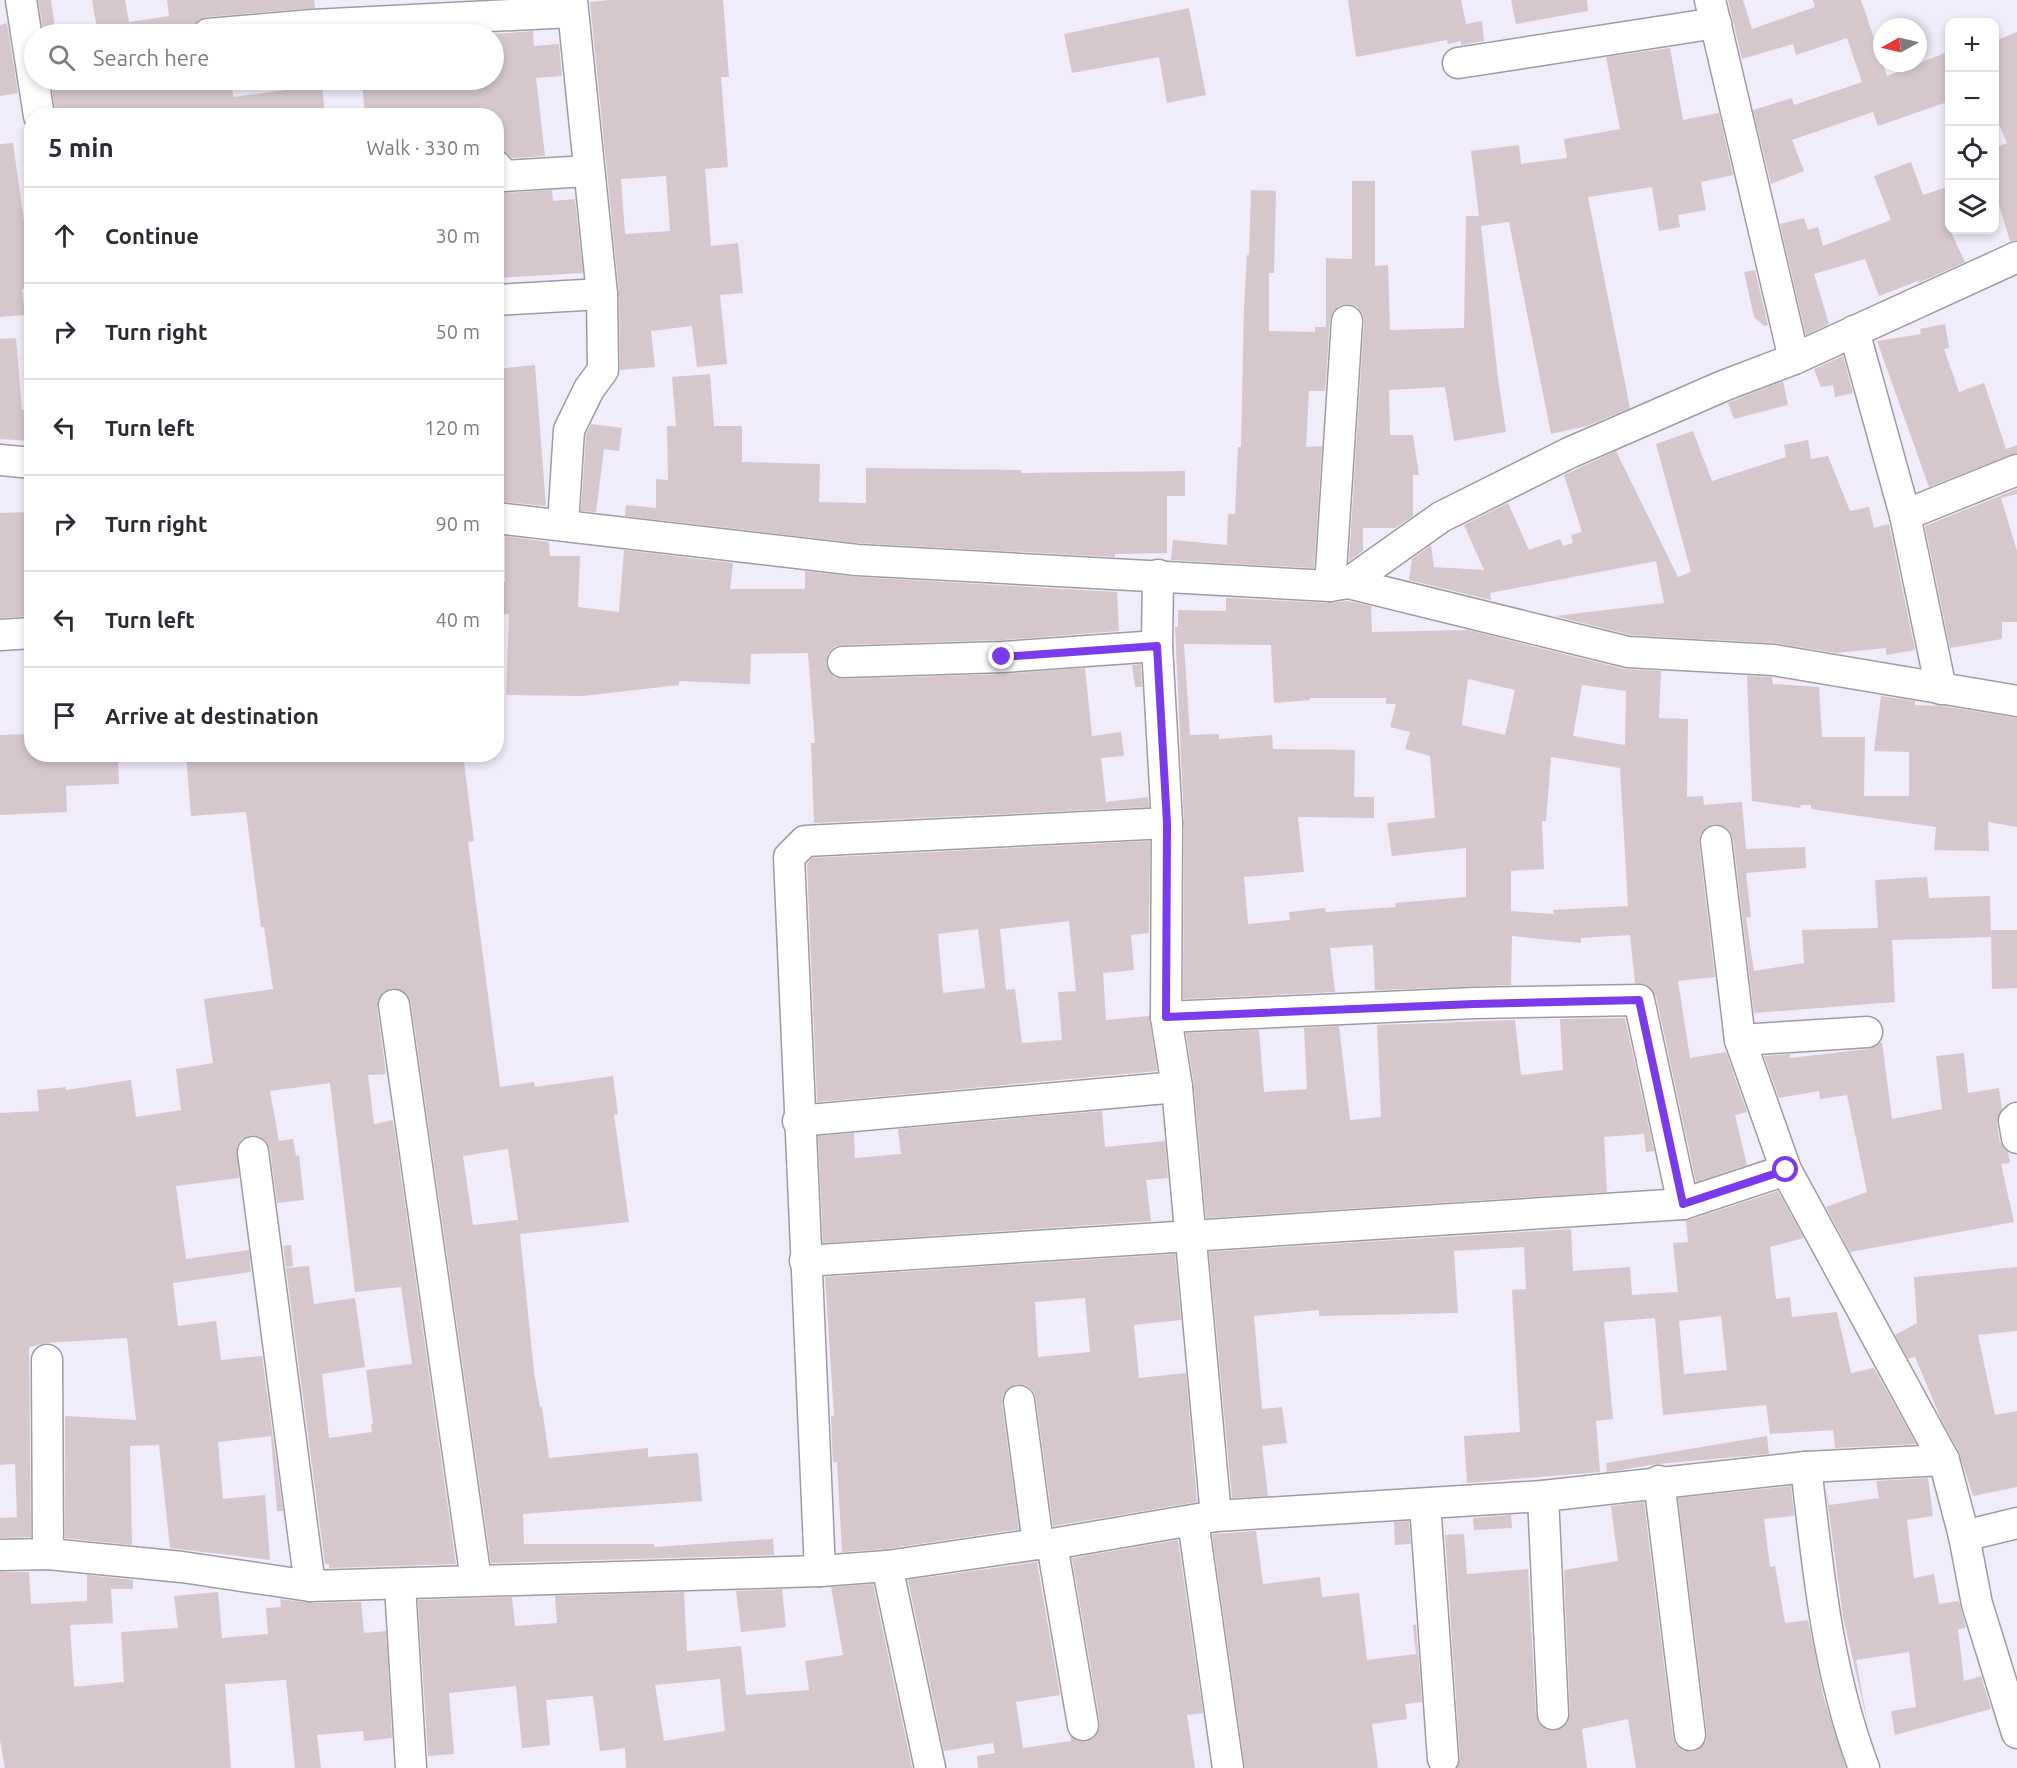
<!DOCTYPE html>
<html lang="en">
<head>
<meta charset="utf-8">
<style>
	:root { --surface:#fff; --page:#f7f7f7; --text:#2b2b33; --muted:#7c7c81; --line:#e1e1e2 }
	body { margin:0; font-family:Ubuntu,sans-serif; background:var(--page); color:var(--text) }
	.controls { position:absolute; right:18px; top:18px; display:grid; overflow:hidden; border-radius:12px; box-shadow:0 3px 9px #0003 }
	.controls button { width:54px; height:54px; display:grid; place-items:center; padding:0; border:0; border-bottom:2px solid var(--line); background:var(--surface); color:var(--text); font:30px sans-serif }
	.compass { position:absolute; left:1873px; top:18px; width:54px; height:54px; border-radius:50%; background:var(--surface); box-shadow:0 3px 9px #0003; rotate:262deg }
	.stop { position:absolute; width:18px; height:18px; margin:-14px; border:4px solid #7c3aed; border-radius:50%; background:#fff }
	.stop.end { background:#7c3aed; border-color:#fff; box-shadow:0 2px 6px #0008 }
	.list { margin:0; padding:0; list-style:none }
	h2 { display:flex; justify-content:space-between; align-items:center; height:78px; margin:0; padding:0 24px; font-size:26px }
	h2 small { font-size:20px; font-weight:400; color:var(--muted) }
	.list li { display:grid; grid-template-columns:39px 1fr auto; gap:18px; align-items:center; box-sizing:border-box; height:96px; padding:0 24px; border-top:2px solid var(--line) }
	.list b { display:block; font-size:22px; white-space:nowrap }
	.list em { font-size:20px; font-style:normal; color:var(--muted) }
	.icon { flex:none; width:33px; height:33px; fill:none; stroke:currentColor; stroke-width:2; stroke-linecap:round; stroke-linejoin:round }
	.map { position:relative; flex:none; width:2017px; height:1768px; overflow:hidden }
	.search { position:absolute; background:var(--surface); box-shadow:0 3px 9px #0003; left:24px; top:24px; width:480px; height:66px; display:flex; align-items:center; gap:15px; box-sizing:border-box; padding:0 21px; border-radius:33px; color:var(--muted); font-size:22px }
	.panel { position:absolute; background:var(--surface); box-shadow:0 3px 9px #0003; left:24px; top:108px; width:480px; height:654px; border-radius:24px }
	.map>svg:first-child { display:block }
</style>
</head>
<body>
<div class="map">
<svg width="2017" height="1768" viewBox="0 0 2017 1768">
	<rect width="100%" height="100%" fill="#f0ecf9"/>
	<g fill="#d6c7cd" fill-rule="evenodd">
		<polygon points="38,0 51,0 56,34 44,34"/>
		<polygon points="92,0 125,0 129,22 169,16 167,0 314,0 315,8 206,17 198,20 191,34 98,34"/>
		<path d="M 610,0 L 723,0 L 729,77 L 721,77 L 728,167 L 705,169 L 711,246 L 738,243 L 743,293 L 720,295 L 727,364 L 697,367 L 692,326 L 651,331 L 655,367 L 620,370 L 619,292 L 590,2 ZM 666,176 L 670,231 L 625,234 L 621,179 Z"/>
		<polygon points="1348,0 1461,0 1466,24 1482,21 1484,41 1461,45 1461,41 1448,44 1447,40 1356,57"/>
		<polygon points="1511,0 1587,0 1588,11 1516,24"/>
		<polygon points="1728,0 1743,0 1752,29 1815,7 1813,0 1861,0 1887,76 1950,51 1950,101 1878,126 1873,112 1792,140 1804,171 1771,184 1753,110 1792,98 1794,105 1862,82 1847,38 1796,55 1793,44 1742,59"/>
		<polygon points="1189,8 1206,95 1167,103 1159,57 1072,73 1064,34"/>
		<polygon points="7,23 18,93 0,96 0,25"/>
		<polygon points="533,31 534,46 559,44 562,76 536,78 545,156 512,158 502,150 496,149 496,116 365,116 362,80 494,80 494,34"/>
		<polygon points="2017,32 2017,240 2010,241 1995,192 1995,148 2007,143 1995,115 1995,41"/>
		<polygon points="1670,48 1683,120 1719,113 1733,175 1701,182 1706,210 1678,215 1680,227 1659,231 1652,187 1588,197 1630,408 1587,426 1551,434 1509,222 1481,226 1498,379 1506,432 1454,441 1445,387 1389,390 1390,435 1413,435 1419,475 1413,475 1413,516 1395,528 1363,528 1363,551 1349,561 1364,322 1363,314 1357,307 1349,304 1340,305 1333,311 1330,320 1325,391 1309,391 1306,447 1322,446 1314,568 1171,560 1173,540 1227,545 1228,514 1235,514 1238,447 1241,447 1244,306 1247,255 1249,255 1251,190 1276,191 1274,273 1269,273 1269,331 1315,332 1315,327 1326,327 1326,258 1352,259 1352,181 1375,181 1375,266 1388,265 1390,330 1464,328 1466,216 1479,216 1471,151 1519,145 1521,164 1567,158 1564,139 1620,129 1606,57"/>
		<polygon points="65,80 232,80 233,97 322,85 325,116 56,116 51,82"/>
		<polygon points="13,143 27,242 32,241 32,288 22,289 25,315 0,317 0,144"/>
		<polygon points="1911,162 1923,195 1950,186 1950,230 1965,262 1918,283 1918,281 1879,296 1865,259 1814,274 1829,324 1833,322 1806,335 1780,224 1804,218 1808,230 1818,227 1823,246 1891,220 1874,176"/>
		<polygon points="552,190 553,201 575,199 583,273 496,278 496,191 506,193"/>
		<polygon points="1755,270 1768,325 1764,326 1754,317 1744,272"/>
		<polygon points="1945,324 1949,348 1944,349 1959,392 1984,383 2006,449 2017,445 2017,453 1929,487 1877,341 1921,334 1920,329"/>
		<polygon points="16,338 22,410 32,410 32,441 0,439 0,339"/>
		<polygon points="1843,356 1853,393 1835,397 1833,385 1821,387 1814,369"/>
		<polygon points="535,365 546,506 496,501 496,369"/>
		<polygon points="710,374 714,426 742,426 742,462 820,464 819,502 866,503 866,468 1021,470 1021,473 1185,471 1185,496 1167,496 1167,553 1115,554 1115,557 858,543 625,516 626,505 656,508 656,479 668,480 667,426 676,426 672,377"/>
		<polygon points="1783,381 1788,405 1734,419 1728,403"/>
		<polygon points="591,424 622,428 619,451 604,449 596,512 581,511 586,435"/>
		<polygon points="1693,431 1712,481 1786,457 1784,445 1808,440 1811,459 1828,456 1850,511 1869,507 1874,528 1889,524 1915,650 1886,655 1886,648 1836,653 1775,643 1631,635 1555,616 1664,603 1656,561 1490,593 1491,600 1409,580 1412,559 1431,545 1434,567 1484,570 1464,525 1508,503 1529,550 1560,539 1563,546 1573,543 1571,535 1582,532 1564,475 1616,451 1678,577 1691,572 1656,444"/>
		<polygon points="2017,489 2017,494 2001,498 2017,551 2017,622 2002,622 2002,639 1950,648 1925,526"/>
		<polygon points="32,512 31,616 0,618 0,513"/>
		<polygon points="505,536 549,542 550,556 580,556 578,607 619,612 624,550 733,563 730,589 805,589 805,571 856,577 1117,592 1119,631 1002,640 842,645 834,647 828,653 826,663 834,677 844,679 1004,674 1085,668 1092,736 1121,732 1124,756 1101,758 1106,802 1148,797 1149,807 814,823 811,743 815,743 808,653 751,654 750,684 679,681 679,685 582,696 506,695 509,614 496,615 496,583 505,582"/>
		<path d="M 1226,598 L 1329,603 L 1347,601 L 1371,606 L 1372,632 L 1468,630 L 1624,669 L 1661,671 L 1659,718 L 1688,719 L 1687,797 L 1703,796 L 1704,805 L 1742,802 L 1746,849 L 1805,847 L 1806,868 L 1746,873 L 1751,917 L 1746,918 L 1754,971 L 1804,963 L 1802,930 L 1878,928 L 1875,880 L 1927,877 L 1929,898 L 1990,896 L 1991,937 L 1892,940 L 1895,1002 L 1754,1013 L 1733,838 L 1729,830 L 1722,825 L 1713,824 L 1705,828 L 1700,835 L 1699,843 L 1715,977 L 1678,981 L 1690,1058 L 1726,1052 L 1747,1112 L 1735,1115 L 1747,1165 L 1696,1182 L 1656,996 L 1647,985 L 1635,983 L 1630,935 L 1581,938 L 1581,943 L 1512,936 L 1511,985 L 1375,990 L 1373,945 L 1330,948 L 1335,992 L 1183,999 L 1184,822 L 1175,627 L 1178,627 L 1178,610 L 1226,611 ZM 1184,644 L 1271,645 L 1274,703 L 1310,700 L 1310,698 L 1386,698 L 1386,704 L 1396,704 L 1390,727 L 1410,732 L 1405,749 L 1430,756 L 1435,818 L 1387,823 L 1392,856 L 1466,848 L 1466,897 L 1395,903 L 1396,907 L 1326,912 L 1325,908 L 1289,912 L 1290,920 L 1248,924 L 1244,877 L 1304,872 L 1298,817 L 1374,818 L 1374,797 L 1354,797 L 1355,750 L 1273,749 L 1272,735 L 1219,739 L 1219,734 L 1190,735 ZM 1468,679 L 1515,690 L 1505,735 L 1462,725 ZM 1582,685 L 1626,691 L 1625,745 L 1573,736 ZM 1551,757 L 1620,768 L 1628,906 L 1553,910 L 1554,914 L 1511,911 L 1511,871 L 1544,869 L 1542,821 L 1546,821 Z"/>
		<polygon points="1141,664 1142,687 1135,687 1132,665"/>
		<polygon points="1747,676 1772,677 1773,684 1819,687 1822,737 1865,737 1864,796 1909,796 1909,752 1874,751 1881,696 1915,701 1915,705 1942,706 2017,718 2017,827 1988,822 1989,851 1934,850 1936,827 1811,809 1811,805 1801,805 1800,808 1752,801"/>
		<polygon points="32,734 32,754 118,754 119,784 66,786 67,812 0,815 0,735"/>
		<path d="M 186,754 L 463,754 L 474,841 L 468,842 L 500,1087 L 534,1082 L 535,1087 L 613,1076 L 618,1114 L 614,1115 L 629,1222 L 520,1234 L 534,1372 L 540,1407 L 542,1407 L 549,1458 L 648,1448 L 648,1457 L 698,1453 L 702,1501 L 523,1514 L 524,1544 L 654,1544 L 654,1547 L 773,1539 L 774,1555 L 491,1563 L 411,1003 L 407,994 L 392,988 L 383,992 L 377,1007 L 386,1074 L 368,1075 L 374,1124 L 393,1120 L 456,1564 L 329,1568 L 329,1564 L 325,1564 L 286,1268 L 309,1266 L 314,1304 L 355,1298 L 365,1367 L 322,1374 L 329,1438 L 372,1432 L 371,1424 L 373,1424 L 366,1370 L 412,1364 L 401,1287 L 355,1292 L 330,1083 L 270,1091 L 279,1141 L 293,1139 L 296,1156 L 299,1155 L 304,1200 L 277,1203 L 270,1149 L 260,1136 L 251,1135 L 242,1139 L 237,1146 L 239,1178 L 176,1186 L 186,1259 L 249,1250 L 251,1272 L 173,1283 L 178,1326 L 216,1321 L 221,1360 L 262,1356 L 283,1511 L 277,1511 L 271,1436 L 218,1442 L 223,1499 L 265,1495 L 270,1560 L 170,1548 L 159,1445 L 130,1446 L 132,1545 L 65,1538 L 65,1416 L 136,1420 L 127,1338 L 46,1343 L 29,1347 L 31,1537 L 0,1538 L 0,1518 L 17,1517 L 15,1464 L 0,1465 L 0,1113 L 39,1111 L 37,1090 L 66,1087 L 66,1090 L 131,1080 L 136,1117 L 181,1110 L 176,1069 L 213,1063 L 204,999 L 273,989 L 264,927 L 261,927 L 246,812 L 191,816 ZM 508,1149 L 518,1220 L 473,1225 L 463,1156 Z"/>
		<path d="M 1150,841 L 1149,933 L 1131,935 L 1134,970 L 1103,973 L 1106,1020 L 1149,1016 L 1157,1071 L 817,1102 L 807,864 L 812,858 ZM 1069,921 L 1076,991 L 1058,992 L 1062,1040 L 1022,1043 L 1015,989 L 1006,990 L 1000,929 ZM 978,929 L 985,988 L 943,993 L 938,934 Z"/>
		<polygon points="1991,930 2017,930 2017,988 1992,989"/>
		<polygon points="1625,1018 1654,1151 1646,1152 1644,1134 1604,1137 1607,1192 1206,1218 1194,1085 1186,1033 1259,1030 1264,1092 1307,1089 1304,1028 1339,1026 1350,1120 1381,1117 1377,1025 1515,1020 1521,1075 1563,1070 1560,1019"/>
		<polygon points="1882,1042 1892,1119 1942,1109 1936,1056 1964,1053 1968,1093 1999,1088 2002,1109 1997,1124 2000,1142 2008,1152 2010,1163 2001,1164 2014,1222 1850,1252 1826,1207 1867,1192 1847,1095 1820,1099 1819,1091 1779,1098 1764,1056 1790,1054 1790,1058 1868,1049"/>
		<polygon points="1102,1111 1105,1147 1165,1141 1168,1178 1146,1180 1151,1221 823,1243 818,1136 854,1133 855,1158 901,1154 898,1129"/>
		<path d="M 1778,1191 L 1804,1238 L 1770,1247 L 1776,1299 L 1790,1297 L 1792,1317 L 1837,1312 L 1851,1373 L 1874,1368 L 1916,1444 L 1835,1448 L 1833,1430 L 1770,1434 L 1766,1405 L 1663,1415 L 1655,1318 L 1604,1322 L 1613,1419 L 1596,1421 L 1600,1472 L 1467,1483 L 1464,1436 L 1520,1432 L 1512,1290 L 1526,1289 L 1524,1247 L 1454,1251 L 1458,1313 L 1319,1316 L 1319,1310 L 1254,1316 L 1262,1409 L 1282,1407 L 1287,1443 L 1262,1446 L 1268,1496 L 1232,1498 L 1209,1252 L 1571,1229 L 1573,1271 L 1630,1267 L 1632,1295 L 1678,1292 L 1673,1243 L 1688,1242 L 1686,1221 ZM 1721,1316 L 1727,1370 L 1684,1374 L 1679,1321 Z"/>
		<polygon points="291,1245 293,1266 286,1267 283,1246"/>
		<path d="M 1175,1254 L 1181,1320 L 1134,1325 L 1139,1378 L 1186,1373 L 1197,1502 L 1053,1526 L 1036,1399 L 1033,1391 L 1026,1385 L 1016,1384 L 1003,1394 L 1002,1403 L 1019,1529 L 885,1549 L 842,1552 L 837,1462 L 833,1463 L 831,1416 L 834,1416 L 825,1277 ZM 1085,1298 L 1090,1352 L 1038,1357 L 1035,1302 Z"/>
		<polygon points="2017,1267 2017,1331 1978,1335 1995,1415 2017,1411 2017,1487 1973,1496 1959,1452 1941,1419 1915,1357 1908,1359 1895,1335 1917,1323 1914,1277"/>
		<polygon points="1767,1436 1769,1454 1658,1464 1607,1472 1606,1463"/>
		<polygon points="1928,1478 1933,1516 1907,1520 1914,1578 1934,1574 1939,1604 1959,1601 1966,1628 1958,1629 1964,1681 1981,1676 1991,1709 1895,1735 1891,1711 1916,1707 1909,1652 1856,1660 1868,1725 1843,1617 1825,1483 1829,1505 1879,1498 1876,1481"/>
		<polygon points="1791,1486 1794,1516 1764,1519 1770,1567 1775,1566 1785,1623 1808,1620 1824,1699 1846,1768 1636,1768 1628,1719 1582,1729 1587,1768 1457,1768 1460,1758 1445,1535 1464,1534 1467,1574 1528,1569 1536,1715 1545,1729 1554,1731 1568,1722 1570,1713 1564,1570 1618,1561 1611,1506 1644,1502 1673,1737 1676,1745 1683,1751 1693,1752 1706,1742 1707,1733 1678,1498"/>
		<polygon points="1511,1515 1512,1528 1474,1530 1473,1518"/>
		<polygon points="1409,1521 1411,1544 1395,1545 1394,1522"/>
		<polygon points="1256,1531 1263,1584 1320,1577 1322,1597 1359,1593 1367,1660 1416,1654 1413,1625 1416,1625 1422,1702 1405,1704 1407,1719 1372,1724 1378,1768 1245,1768 1212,1534"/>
		<polygon points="1178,1540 1203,1713 1187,1715 1195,1768 978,1768 977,1756 995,1753 993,1743 944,1751 908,1580 1037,1562 1060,1695 1016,1702 1023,1748 1071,1741 1070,1736 1085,1742 1094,1738 1099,1730 1100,1722 1072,1558"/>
		<polygon points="0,1572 29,1572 31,1604 87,1601 87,1575 133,1580 133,1589 111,1589 113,1623 70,1625 74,1687 124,1682 121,1632 178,1628 174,1596 218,1592 222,1638 268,1634 266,1608 281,1607 280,1599 310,1603 361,1602 364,1633 386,1631 392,1738 364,1741 363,1731 317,1735 321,1768 295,1768 286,1680 225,1684 231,1768 5,1768 0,1740"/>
		<path d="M 873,1584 L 912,1768 L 626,1768 L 625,1748 L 600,1751 L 593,1696 L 546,1700 L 550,1745 L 522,1748 L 516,1686 L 449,1693 L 454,1754 L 428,1756 L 418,1600 L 512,1597 L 515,1626 L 557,1623 L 555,1596 L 684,1592 L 687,1651 L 741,1646 L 746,1695 L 809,1690 L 805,1661 L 843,1655 L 831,1587 ZM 720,1679 L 725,1731 L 664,1741 L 655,1685 Z"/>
		<polygon points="782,1589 786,1627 741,1632 736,1591"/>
	</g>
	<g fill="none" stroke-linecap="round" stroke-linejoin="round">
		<defs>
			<g id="minor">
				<polyline points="21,0 39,116"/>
				<polyline points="1710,0 1794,359"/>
				<polyline points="208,34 312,25 571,12"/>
				<polyline points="1458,63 1716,23"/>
				<polyline points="496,166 505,176 587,171"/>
				<polyline points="496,300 602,294"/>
				<polyline points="1854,331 1905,515 1941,689"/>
				<polyline points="0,460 32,463"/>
				<polyline points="1905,515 2017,470"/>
				<polyline points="496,518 857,560 1330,586 1348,583 1628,652 1774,660 2017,701"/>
				<polyline points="563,524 569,430 589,389 603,370 602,294 572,0"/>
				<polyline points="1158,575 1157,646 1167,823 1166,1017 1177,1087 1216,1516"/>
				<polyline points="1348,583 1441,517 1569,453 1723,386 1794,359 2017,257"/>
				<polyline points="1330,586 1347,321"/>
				<polyline points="0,635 32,633"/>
				<polyline points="843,662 1003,657 1157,646"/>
				<polyline points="1716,841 1740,1040 1786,1170 1944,1460 1964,1536 2017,1523"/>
				<polyline points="394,1005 476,1580"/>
				<polyline points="1166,1017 1474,1003 1639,1000 1683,1204"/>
				<polyline points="1740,1040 1867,1032"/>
				<polyline points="2017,1118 2014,1121 2017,1138"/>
				<polyline points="798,1121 1177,1087"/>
				<polyline points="253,1152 310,1586"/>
				<polyline points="805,1261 1683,1204 1786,1170"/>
				<polyline points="47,1360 48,1554"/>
				<polyline points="1019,1401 1038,1544"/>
				<path d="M 1806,1467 C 1818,1570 1827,1670 1864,1768"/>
				<polyline points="1659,1481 1690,1735"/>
				<polyline points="1543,1496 1553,1714"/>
				<polyline points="1425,1504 1443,1759"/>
				<polyline points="1193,1521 1228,1768"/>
				<polyline points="1964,1536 1977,1604 2017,1733"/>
				<polyline points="1052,1544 1083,1725"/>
				<polyline points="0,1555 48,1554 182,1567 310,1586 820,1571 887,1566 1038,1544 1052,1544 1216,1516 1543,1496 1806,1467 1944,1460"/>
				<polyline points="887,1566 930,1768"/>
				<polyline points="820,1571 789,857 805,841 1167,823"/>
				<polyline points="400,1585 411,1768"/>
			</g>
		</defs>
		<use href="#minor" stroke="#9e9ba7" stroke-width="33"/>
		<use href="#minor" stroke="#fff" stroke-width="30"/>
	</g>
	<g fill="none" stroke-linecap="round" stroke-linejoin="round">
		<polyline stroke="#7c3aed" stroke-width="8" points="1002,657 1157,646 1167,823 1166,1017 1474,1004 1639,1000 1683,1204 1786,1170"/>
	</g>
</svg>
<div class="controls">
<button>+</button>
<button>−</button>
<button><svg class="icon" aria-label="locate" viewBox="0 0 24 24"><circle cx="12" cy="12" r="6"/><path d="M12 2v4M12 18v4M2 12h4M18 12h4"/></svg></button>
<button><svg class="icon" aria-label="layers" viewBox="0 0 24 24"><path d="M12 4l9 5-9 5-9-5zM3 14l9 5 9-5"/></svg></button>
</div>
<svg class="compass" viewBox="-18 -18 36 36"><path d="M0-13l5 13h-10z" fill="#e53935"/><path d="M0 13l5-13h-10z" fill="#7c7c81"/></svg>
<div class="stop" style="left:1786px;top:1170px"></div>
<div class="stop end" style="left:1002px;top:657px"></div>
<div class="search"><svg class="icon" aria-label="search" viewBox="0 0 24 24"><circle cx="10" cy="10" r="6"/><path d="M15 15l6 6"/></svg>Search here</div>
<section class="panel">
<h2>5 min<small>Walk · 330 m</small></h2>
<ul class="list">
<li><svg class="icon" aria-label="ahead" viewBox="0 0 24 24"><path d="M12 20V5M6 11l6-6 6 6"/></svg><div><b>Continue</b></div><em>30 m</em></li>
<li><svg class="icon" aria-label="right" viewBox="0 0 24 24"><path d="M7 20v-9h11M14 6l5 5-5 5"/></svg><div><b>Turn right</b></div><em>50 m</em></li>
<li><svg class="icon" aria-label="left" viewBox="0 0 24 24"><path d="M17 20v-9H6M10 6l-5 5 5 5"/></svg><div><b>Turn left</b></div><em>120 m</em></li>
<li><svg class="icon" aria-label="right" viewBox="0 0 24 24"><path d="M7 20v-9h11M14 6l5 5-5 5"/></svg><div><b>Turn right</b></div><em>90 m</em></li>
<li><svg class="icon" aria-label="left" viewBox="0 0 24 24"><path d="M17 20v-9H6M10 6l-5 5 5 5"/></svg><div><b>Turn left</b></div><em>40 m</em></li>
<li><svg class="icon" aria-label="arrive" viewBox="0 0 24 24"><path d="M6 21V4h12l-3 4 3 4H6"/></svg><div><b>Arrive at destination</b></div></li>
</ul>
</section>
</div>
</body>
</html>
